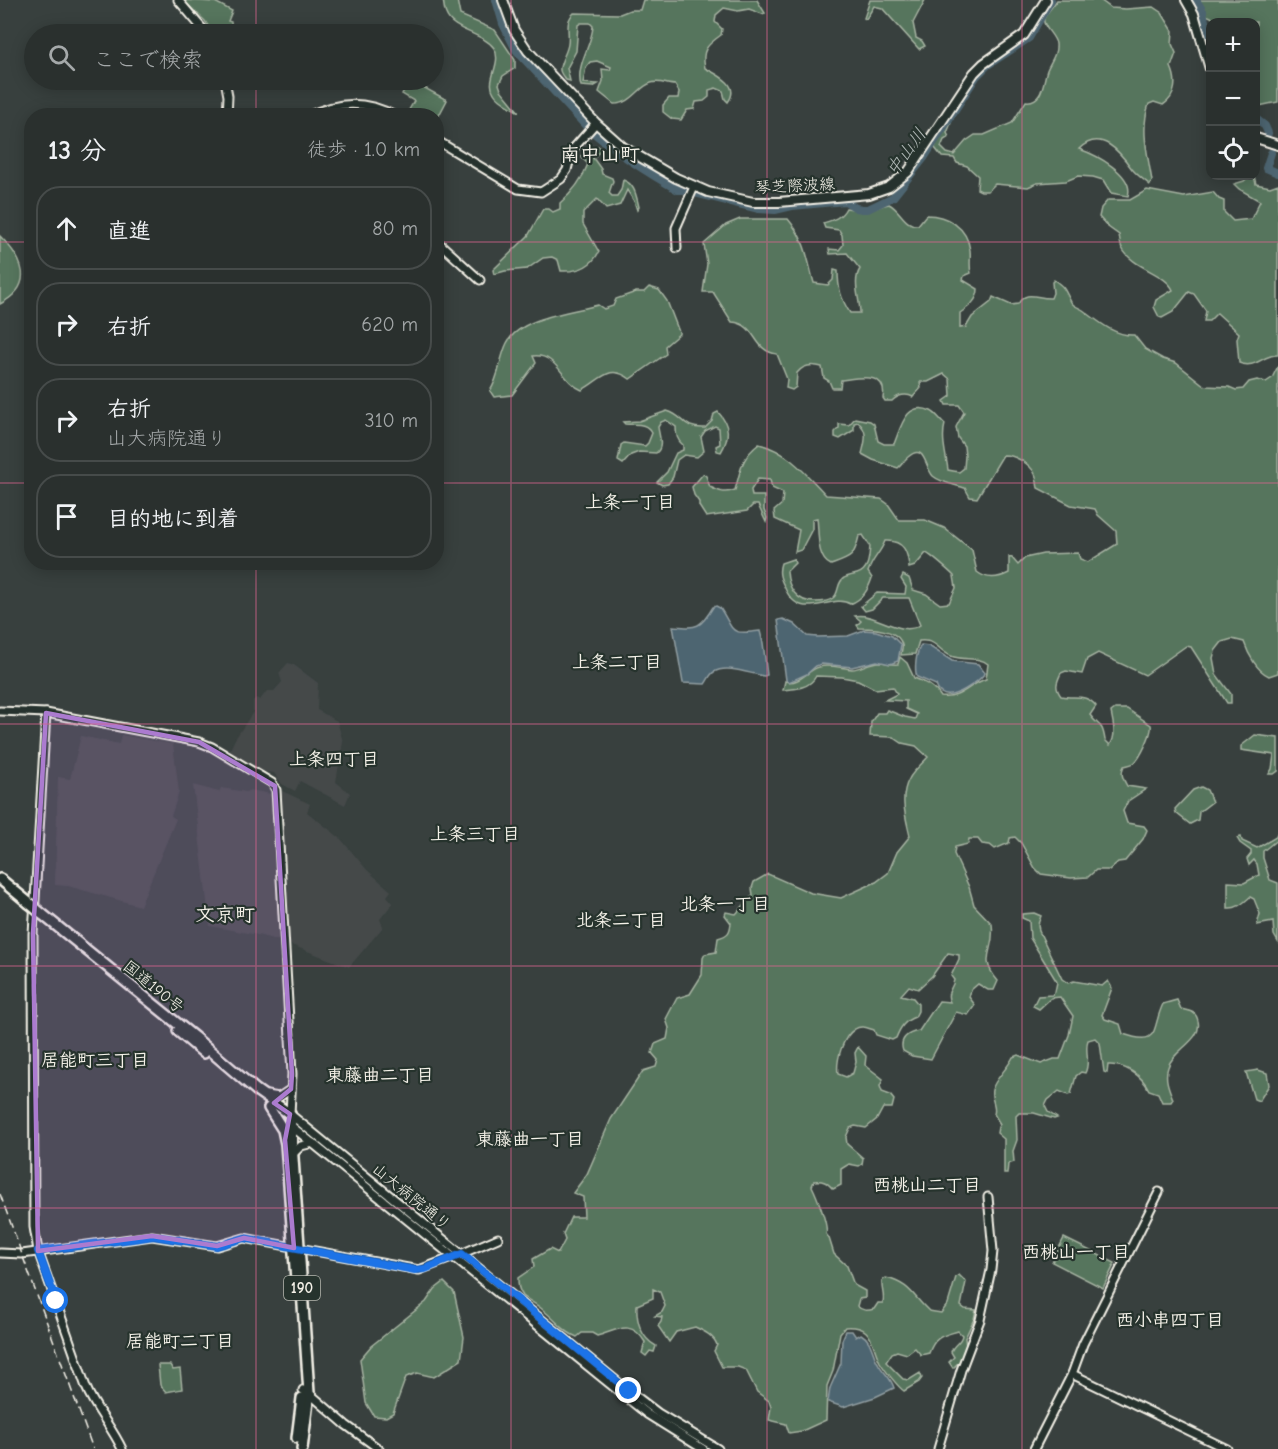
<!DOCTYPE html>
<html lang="ja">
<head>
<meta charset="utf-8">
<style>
	:root { --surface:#2a302e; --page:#323836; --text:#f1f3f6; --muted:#a5a9aa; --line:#464b4a }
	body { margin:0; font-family:"Comic Neue","Klee One",sans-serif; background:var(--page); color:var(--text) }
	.controls { position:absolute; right:18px; top:18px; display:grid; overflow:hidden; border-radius:12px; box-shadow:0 3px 15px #0003 }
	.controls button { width:54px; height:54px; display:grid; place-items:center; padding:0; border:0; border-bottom:2px solid var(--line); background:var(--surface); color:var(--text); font:30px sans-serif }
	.stop { position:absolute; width:18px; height:18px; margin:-14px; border:4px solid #1a73e8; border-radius:50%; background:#fff }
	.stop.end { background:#1a73e8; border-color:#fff; box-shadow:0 2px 6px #0008 }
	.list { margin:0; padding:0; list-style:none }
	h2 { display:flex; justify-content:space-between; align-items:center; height:78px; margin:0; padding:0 24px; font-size:26px }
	h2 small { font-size:20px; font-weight:400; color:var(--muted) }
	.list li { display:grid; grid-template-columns:39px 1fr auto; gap:18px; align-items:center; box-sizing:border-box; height:84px; margin:0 12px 12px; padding:0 12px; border:2px solid var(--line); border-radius:24px }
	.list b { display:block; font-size:22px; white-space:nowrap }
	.list p { margin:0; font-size:20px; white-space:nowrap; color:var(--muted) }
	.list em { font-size:20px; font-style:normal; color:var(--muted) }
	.icon { flex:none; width:33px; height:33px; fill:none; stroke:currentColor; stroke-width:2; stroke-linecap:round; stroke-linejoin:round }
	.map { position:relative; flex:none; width:1278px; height:1449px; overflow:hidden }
	.search { position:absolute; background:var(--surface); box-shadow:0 3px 15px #0003; left:24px; top:24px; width:420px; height:66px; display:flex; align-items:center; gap:15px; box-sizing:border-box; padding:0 21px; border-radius:33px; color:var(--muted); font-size:22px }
	.panel { position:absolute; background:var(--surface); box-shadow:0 3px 15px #0003; left:24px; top:108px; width:420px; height:462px; border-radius:24px }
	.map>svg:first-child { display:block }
</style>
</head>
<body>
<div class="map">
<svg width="1278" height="1449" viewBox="0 0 1278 1449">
	<rect width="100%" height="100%" fill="#38403e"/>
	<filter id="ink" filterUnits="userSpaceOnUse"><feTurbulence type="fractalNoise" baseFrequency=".0167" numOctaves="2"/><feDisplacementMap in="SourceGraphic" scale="12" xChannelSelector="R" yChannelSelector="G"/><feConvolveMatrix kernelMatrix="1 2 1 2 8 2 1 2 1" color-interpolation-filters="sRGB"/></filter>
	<g filter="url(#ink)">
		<g fill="#45494a">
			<polygon points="288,663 294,665 318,683 317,710 337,721 343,742 336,782 350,793 345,805 300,781 295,791 282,784 274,773 254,770 228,754 235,739 253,712 253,701 256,698 260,700 267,691 274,691 282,682 279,673"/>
			<polygon points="121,735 173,744 179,792 171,816 176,819 140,906 68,886 55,885 58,777 70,779 81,736 119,744"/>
			<polygon points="193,785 219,792 221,788 246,792 250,790 271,794 280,941 258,935 210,926"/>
			<polygon points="280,790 310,804 307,812 340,838 367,870 391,891 387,896 393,903 380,919 383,927 349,967 289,944"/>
		</g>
		<g fill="#57755d" stroke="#a6b3a2" stroke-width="1.5">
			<polygon points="183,0 215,2 232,11 228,21 231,22 232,34 213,34 205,21"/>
			<path d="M 443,0 L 457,0 L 460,15 L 495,30 L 515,60 L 515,68 L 503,76 L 499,84 L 501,90 L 519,112 C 512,107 498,101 494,93 C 485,80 503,63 494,48 C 483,33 452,31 446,14 C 444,10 444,4 443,0 Z"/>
			<path d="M 643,0 L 757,0 L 765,13 L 762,14 L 749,9 L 738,11 L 724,8 L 716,15 L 715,22 L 722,29 L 721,35 C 707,45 701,50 705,68 C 718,75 741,85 728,102 L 725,99 L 723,91 L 716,88 L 709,90 L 709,97 L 704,101 L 696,102 L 694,109 L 687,110 L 681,120 L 672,119 L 663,112 L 663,105 L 669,98 L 678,98 L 679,92 L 675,85 C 667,85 659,80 651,83 C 638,87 633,104 614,104 L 599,92 L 603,81 L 602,69 L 610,70 L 611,67 L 597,61 L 590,62 L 586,67 L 583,83 L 598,84 L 593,87 L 581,86 C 575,65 592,46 593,26 L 590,23 L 581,23 L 578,25 L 576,51 L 567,68 L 570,81 L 566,80 C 563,76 559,73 560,68 C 561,60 567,52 568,44 C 570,33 564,22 574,13 L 620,14 L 630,10 L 640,10 Z"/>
			<polygon points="870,0 925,0 913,23 916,38 922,41 925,46 919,49 882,8 874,6 866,19 864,18"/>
			<path d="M 1057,0 L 1100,0 L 1111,8 L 1126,9 L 1153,7 L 1162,13 L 1173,31 L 1172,44 L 1176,53 L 1171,67 C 1177,80 1177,96 1163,105 L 1154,102 L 1149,104 C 1140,130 1148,155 1152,181 L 1150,185 C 1144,180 1137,175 1132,169 C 1120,152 1101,128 1079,149 C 1094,154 1135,174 1128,196 L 1111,193 L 1103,180 L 1093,177 L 1078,176 L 1066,181 L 1037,183 L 1028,187 L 995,184 L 988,191 L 981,191 L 977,189 L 978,176 L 967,166 L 957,163 L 954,158 L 942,157 L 935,148 L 937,140 L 949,121 L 951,123 L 947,133 L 949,137 L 944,140 L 941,147 L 947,153 L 954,155 L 966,141 L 975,135 L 984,135 L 1012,123 L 1026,101 C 1043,103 1043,82 1047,70 C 1051,61 1057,54 1056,44 C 1055,35 1042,27 1044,19 C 1046,13 1053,6 1057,0 Z"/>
			<polygon points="1199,0 1278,0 1278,102 1259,106 1256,110 1259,115 1257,117 1256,116 1256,22 1216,22 1211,17 1206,15"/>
			<polygon points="410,80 447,100 437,119 436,116 406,115 414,101 402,94"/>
			<path d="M 598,146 L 602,149 L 593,158 L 601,169 L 602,174 L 612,178 L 613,181 L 609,193 L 612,196 L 617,196 L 621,190 L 623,180 C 635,184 636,195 639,207 L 637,210 L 634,201 L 627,190 L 620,205 L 606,209 L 597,199 L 583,213 L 583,224 L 599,252 C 591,267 578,272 561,271 L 558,260 L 552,257 L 543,258 L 527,269 L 505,271 L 494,274 L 493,270 L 528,236 L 543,209 L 549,209 L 553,212 L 560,209 L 560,203 C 573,192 582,180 588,164 L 582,158 L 582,155 L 592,152 Z"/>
			<path d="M 1249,176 L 1254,176 L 1256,184 L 1270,187 L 1278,184 L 1278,355 C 1263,354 1256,370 1239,363 L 1237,339 L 1239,333 L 1217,313 L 1209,321 L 1204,321 L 1206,311 L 1194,294 L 1189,292 L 1173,312 L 1162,318 L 1159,317 L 1154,307 L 1156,300 L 1173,290 C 1166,273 1132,268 1122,248 C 1120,245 1120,239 1119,235 L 1108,227 L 1099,217 L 1101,208 L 1108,200 L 1130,200 L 1147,190 L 1184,197 L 1213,192 L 1219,199 L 1224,201 L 1224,212 L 1233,221 L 1251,219 L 1260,201 L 1239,189 L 1234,184 L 1244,181 Z"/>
			<path d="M 889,204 C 901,210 904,226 918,225 L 926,215 C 947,215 967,227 970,250 C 971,258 969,265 971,273 L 964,276 L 963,280 L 978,289 C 978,300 969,307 960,313 L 960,328 L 966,327 L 972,317 L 991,302 L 993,297 L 1011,305 L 1018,304 C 1026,289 1038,299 1051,298 L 1053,293 L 1052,282 L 1054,280 C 1066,288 1065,291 1071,302 C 1073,306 1080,308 1083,310 C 1098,321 1114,336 1134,335 L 1145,349 L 1163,359 L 1176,363 L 1205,386 L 1229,387 L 1236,390 L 1243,389 L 1249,382 L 1257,380 L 1266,382 L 1272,378 L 1278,366 L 1278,673 L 1269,676 C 1257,671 1248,654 1244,642 L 1232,639 L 1222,642 L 1215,651 L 1213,658 L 1216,674 L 1231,694 L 1231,703 L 1227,703 L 1191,647 L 1186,646 L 1145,675 L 1098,653 L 1087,659 L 1082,674 L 1066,671 L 1061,673 C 1057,682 1054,687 1061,696 C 1075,699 1086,693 1096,706 L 1090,715 C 1099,728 1102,721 1105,740 L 1110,745 C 1117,735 1113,723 1111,712 L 1115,709 L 1127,709 L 1151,725 C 1153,732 1140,759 1134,763 C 1131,765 1127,765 1124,766 C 1120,773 1123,779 1127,786 L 1146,789 L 1128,801 L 1123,811 L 1127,823 L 1144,826 L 1147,830 L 1143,839 L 1125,861 L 1118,862 L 1109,870 L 1096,870 L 1088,877 L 1071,878 L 1041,874 L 1035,868 L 1021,843 L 1015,837 L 1010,838 L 1009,843 L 995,849 L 990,845 L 982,844 L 978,839 L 969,839 L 968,844 L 955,847 L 954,854 L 969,887 L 974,905 L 992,924 C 996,952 977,957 998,981 L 994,990 L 988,990 L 978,984 L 971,990 L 969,997 L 975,1005 L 968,1015 L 956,1012 L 931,1059 L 912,1056 L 903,1051 C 899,1039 907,1033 919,1031 L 939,1001 L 950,1002 C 945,992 953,989 954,980 L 951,976 L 959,959 L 959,955 L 948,953 L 932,976 L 918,989 L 909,986 L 901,995 L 913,998 L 918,1004 L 918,1011 L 915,1017 C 904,1021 900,1028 896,1038 L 892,1040 L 876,1035 L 874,1030 C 867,1028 861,1025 855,1029 C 842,1037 836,1061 838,1074 L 846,1077 L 853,1073 L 856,1062 L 855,1053 L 858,1047 L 866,1056 L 865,1065 L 883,1079 L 880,1086 L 882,1092 L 890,1095 L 894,1100 L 892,1108 L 883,1108 L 877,1119 L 866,1128 L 855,1126 L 850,1128 L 846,1137 L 847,1144 L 863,1158 L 862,1164 L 859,1166 L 849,1164 L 841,1169 L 841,1185 L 833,1189 C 827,1182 823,1180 814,1181 L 812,1186 C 816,1194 829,1226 826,1234 L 829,1238 L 834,1254 L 847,1266 L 854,1285 L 865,1291 L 865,1298 L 859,1299 L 857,1306 C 862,1311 867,1311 874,1309 L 878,1303 L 883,1303 C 885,1295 881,1289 882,1281 L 886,1278 C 911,1284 913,1297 929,1311 L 941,1313 L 948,1304 L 956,1277 L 959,1275 L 966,1282 L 961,1306 L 965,1309 L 976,1310 L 974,1319 L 965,1338 L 966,1347 L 959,1362 L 953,1368 L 949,1362 L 954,1357 L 951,1352 C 953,1344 961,1343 962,1335 L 958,1331 C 942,1336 935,1336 929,1353 L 921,1355 L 915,1348 L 907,1354 L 897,1351 L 892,1353 L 886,1362 L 903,1379 L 909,1380 L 920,1373 L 922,1378 L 919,1382 L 904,1391 C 898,1387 884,1369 880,1362 C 870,1342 874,1325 845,1327 L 840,1333 L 833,1371 L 827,1386 L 826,1420 L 802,1431 L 789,1433 L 786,1424 L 769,1420 L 771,1407 L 769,1401 L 757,1392 L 746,1370 L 738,1367 L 722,1367 L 714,1351 L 717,1345 C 714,1336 704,1331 695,1327 L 676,1332 L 669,1342 L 658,1326 L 661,1322 L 662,1317 L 655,1316 L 662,1312 L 665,1306 L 660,1292 L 653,1289 L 653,1298 L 637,1305 C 636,1321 641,1338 656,1346 L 654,1352 L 650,1351 L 646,1356 L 642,1353 L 645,1342 C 630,1318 617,1331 597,1336 L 592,1333 L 582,1333 L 577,1337 C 563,1332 555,1319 543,1310 C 537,1304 529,1301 523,1296 C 518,1290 518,1284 518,1278 L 534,1267 L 533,1259 L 550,1249 L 558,1253 L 565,1240 L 563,1234 L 571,1217 L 584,1217 L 583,1197 L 573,1193 L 587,1174 L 611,1119 L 643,1071 L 656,1067 L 658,1060 L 652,1053 L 655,1044 L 667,1039 L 669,1028 L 666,1019 L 677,998 L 690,994 L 702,975 L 703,958 L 705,954 L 716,952 L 718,938 C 728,935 730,933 731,923 L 725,915 L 726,912 L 736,914 L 753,895 L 752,888 L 754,882 L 768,874 L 811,893 L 841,898 L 876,882 L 888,873 L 897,852 L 910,836 C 906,818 899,797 909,779 C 913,771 922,764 928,757 L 916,746 L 902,743 L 893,737 L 870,736 L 871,722 L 877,713 L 885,713 L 887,710 L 905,717 L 915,719 L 917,714 L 906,709 L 906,701 L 885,700 L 897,694 L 893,687 L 875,689 L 858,680 L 842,677 L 816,676 C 810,688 796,689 783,690 L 785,681 C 800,685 807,670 819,667 C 829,664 841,668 852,669 C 861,669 870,661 880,662 C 887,662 891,665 898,664 L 900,657 L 907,663 L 914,678 C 926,683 933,685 941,697 C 960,700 969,684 986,679 L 988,664 C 979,656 963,661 951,656 C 937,650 937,639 919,641 L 915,654 L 901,655 C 901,651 903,648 902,645 C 899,629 871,628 859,628 L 857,625 L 861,621 L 855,616 C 876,612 901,638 920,625 L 909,598 L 883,598 L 872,609 L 865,611 L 861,606 L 877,593 L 905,594 L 906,587 L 901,579 L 903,575 L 909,578 L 913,590 L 926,594 L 940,604 L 949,603 L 956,588 L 954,576 C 949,571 931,555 926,553 L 915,566 L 909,568 C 908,552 904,540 885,541 C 880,554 873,557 868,572 L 872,578 C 868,590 863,599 850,604 C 831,592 800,626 784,586 C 780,578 778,572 781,563 L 793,559 L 795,563 L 787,571 C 788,589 797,602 815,602 C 821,602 828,602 833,598 C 840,593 836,583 844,578 C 847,576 853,575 857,574 C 869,571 869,557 870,546 L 863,535 L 859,536 C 854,558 851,558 831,565 C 816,559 819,532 817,518 L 812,519 L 812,529 L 801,550 L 795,552 L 799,530 L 775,519 L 774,511 L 782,504 L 783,493 L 772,488 L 770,480 L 758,479 L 751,490 L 752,496 L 764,496 L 764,510 L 767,518 L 766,522 L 758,505 L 753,505 L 747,511 L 706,517 L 699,506 L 699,502 L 694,495 L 692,487 L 703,474 L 706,476 L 710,487 C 720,492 725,494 735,490 C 741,469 741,458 759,444 C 788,451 806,474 826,495 L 881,499 L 888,504 L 899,520 L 925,520 L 944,528 L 972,550 L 977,572 C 987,580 999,578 1009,573 L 1009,557 L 1012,558 L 1018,565 L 1025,558 L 1043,554 L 1078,553 L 1080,559 L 1088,562 L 1117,544 L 1116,531 L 1098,515 L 1095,509 L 1071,505 L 1038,488 C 1037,484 1037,478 1035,474 C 1030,463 1014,455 1003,455 L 977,498 L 970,497 L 965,488 C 956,485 941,483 933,476 C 925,468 925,442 908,457 C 904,460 902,465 898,468 L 873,460 L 862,454 C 865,441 869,432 858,422 L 854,423 L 854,430 L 840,439 L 835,437 L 835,432 L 839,428 L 839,424 L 849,425 L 855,418 L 870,421 L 874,424 L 878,441 L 884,444 L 894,444 C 901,427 906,400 931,411 C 937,414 940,420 945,424 C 941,439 946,454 948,470 L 959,472 L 964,468 L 965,456 L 964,446 L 958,438 L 956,427 L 964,412 L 959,405 L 946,405 L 944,401 L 951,396 L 950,379 L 944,374 L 928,382 L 920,382 L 921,388 L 913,397 C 906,393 898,395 892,401 L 885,401 L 883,398 C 888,371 859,378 841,380 L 840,388 L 832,388 L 829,381 L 824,378 L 822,367 C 812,364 803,365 797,373 L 796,387 L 792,390 L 786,388 L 787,379 L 777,354 C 752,351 758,324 732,322 L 713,292 L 703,292 L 707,264 L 704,244 L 726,225 L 740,219 L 788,219 C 806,240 807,258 814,283 L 828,285 L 833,280 L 834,270 L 838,271 C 838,288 841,299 850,313 L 860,313 C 860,299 852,282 860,269 L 847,253 L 830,254 L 829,249 L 839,250 L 843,245 L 842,235 L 839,230 L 825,228 L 823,223 C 833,220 841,218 846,208 C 853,208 858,212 865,211 C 874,210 881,205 889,204 Z"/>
			<path d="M 0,236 C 23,259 36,285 0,304 Z"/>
			<path d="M 649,287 L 659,290 L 667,301 L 679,332 L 679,334 L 665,346 L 666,354 L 630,379 C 609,363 601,380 582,390 C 562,382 557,353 533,356 L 536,363 L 512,395 L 494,397 L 490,391 C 500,376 499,359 507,343 C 520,317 572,312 598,305 L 604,309 L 613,306 L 616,299 L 636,292 L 644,292 Z"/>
			<path d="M 667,411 C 685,416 682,429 705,428 L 712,421 L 714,414 L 718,412 C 730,425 730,437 721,452 L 717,451 L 716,446 L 720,444 L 719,428 L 715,426 L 705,431 L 701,437 L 704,451 L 697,457 L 684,455 L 677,460 L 673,477 L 668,484 L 662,485 L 657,482 L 667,472 L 676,453 L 683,450 L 683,445 C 677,440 676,435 676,427 L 666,420 L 661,422 L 658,427 C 659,436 664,447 656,453 L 639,452 L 631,455 L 623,464 L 618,461 L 621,445 L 624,443 L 645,446 L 648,443 L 652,433 C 646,422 637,425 625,424 L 623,422 L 639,421 Z"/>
			<polygon points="1255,735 1278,738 1278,771 1274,774 1269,774 1272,769 1274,755 1241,750 1241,746"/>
			<polygon points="1201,787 1207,790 1212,802 1199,812 1198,820 1190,824 1176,813 1175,809 1193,790"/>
			<path d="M 1278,831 L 1278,839 L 1263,851 L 1263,858 L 1270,880 L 1278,883 L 1278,942 L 1274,935 L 1273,922 L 1257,925 L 1260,914 L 1254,899 L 1250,897 C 1243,903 1237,909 1228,908 L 1228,882 L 1244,883 L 1259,875 L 1257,864 L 1254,860 L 1249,865 L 1247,859 L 1251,854 L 1251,851 L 1240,843 L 1237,838 L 1241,837 L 1242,841 L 1257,848 L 1276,837 Z"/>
			<path d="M 1034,913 L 1041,916 L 1038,924 L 1039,931 L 1062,979 L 1068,983 L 1074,981 L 1102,986 L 1108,981 L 1112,988 L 1102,1015 L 1105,1019 L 1120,1024 L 1123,1034 C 1161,1047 1151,1029 1163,1004 L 1177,1000 L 1181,1009 C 1190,1011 1196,1011 1198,1021 C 1203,1040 1173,1050 1168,1067 C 1164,1078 1169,1089 1173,1099 L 1171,1102 L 1162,1102 L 1158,1093 L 1149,1090 C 1142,1075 1124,1064 1108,1065 L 1107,1073 L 1104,1072 L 1100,1043 L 1095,1038 L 1088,1040 C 1084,1050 1091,1061 1085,1073 L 1081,1072 L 1076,1076 L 1071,1094 L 1068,1095 L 1059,1091 L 1048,1100 L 1045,1106 L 1048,1112 L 1057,1118 L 1054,1119 L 1034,1113 L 1019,1113 L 1016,1116 L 1017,1140 L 1013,1151 L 1014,1162 L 1008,1164 L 1007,1174 L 1004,1174 L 1004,1139 L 997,1133 L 998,1127 L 1000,1124 L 994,1114 C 997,1105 990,1099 992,1090 C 994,1080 1008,1068 1013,1057 L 1018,1055 L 1041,1064 L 1054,1059 L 1060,1059 L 1069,1035 L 1073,1016 L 1060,997 L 1051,998 L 1039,1009 L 1033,1006 L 1038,996 L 1052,995 L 1055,992 L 1057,982 L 1030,938 L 1029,921 L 1022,918 L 1022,914 Z"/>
			<polygon points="1258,1070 1267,1073 1269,1085 1259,1101 1254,1099 1246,1072"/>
			<polygon points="1064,1238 1115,1263 1103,1288 1052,1262"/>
			<polygon points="444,1282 454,1292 464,1337 461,1360 434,1377 417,1373 406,1377 393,1413 386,1417 374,1416 366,1403 360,1359 371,1346 426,1302 435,1289"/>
			<polygon points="158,1365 170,1365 173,1370 180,1369 182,1389 166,1392 160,1385"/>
		</g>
		<g fill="#4e6571" stroke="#909da1" stroke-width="1.5">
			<path d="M 716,606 L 720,608 C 735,631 728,635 760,631 L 763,643 L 767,675 L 764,676 C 750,674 727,664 714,672 C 710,674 708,680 705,684 L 683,683 L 673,626 C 697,628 700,629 713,607 Z"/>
			<polygon points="783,619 794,624 807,636 817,637 848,636 864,630 876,631 892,636 901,645 898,661 890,664 877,661 852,667 822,664 816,666 807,674 789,682 786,680 778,620"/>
			<path d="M 921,645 L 929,646 L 952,661 L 978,664 L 985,673 C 979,681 952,702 941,693 C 939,692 937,688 936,685 L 917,677 C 914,669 916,653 921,645 Z"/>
			<path d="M 846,1331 L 852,1331 L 856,1337 L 861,1334 C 872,1340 872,1354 878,1363 C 883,1373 891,1377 894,1388 L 875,1397 L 843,1407 L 828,1402 L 830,1388 L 841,1363 L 842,1340 Z"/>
		</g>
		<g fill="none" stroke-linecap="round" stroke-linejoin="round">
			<g stroke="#4e6571" stroke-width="8">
				<polyline points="496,0 503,24 516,50 585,125"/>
				<polyline points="1196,0 1203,11 1210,47"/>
				<polyline points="1256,119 1265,126 1268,133"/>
				<path d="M 595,134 C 621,156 648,173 678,190 L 683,190"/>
				<polyline points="1271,153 1266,168 1278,173"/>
				<polyline points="695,193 759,209 775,210 792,206 845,201 856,208 862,209 868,209 893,197 924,158 976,77 988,65 1029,38 1051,0"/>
			</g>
			<defs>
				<g id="tertiary">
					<polyline points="178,0 207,34"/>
					<polyline points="225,80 228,96 227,116"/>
					<path d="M 308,116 C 338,101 365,100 395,116"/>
					<polyline points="436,140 518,189 541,192 561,179 567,170 572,150 596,123"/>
					<polyline points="436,240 480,280"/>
					<polyline points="677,248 676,228 694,187"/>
					<polyline points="0,711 46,713 199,742 212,747 272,783 276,790 292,1074 290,1114 629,1391 658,1413 718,1449"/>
					<path d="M 46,713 L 33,934 L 34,1227 L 38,1251 L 86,1387 C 95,1409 112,1427 122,1449"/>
					<polyline points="267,1095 279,1097 291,1089"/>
					<polyline points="290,1125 621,1393 647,1414 703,1449"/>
					<polyline points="294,1153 301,1146 313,1143"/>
					<polyline points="0,1253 22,1254 152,1236 217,1246 244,1238 419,1270 454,1257 498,1238"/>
					<polyline points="1072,1374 1227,1449"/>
					<polyline points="303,1390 309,1393 346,1425 379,1449"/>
					<polyline points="938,1449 961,1370 980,1320 991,1270 993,1251 988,1197"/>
					<polyline points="1034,1449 1072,1374 1083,1344 1159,1192"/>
				</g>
				<g id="secondary">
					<polyline points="503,0 514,30 528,51 596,123 623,147 676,178 708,192 753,202 779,202 869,194 889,187 908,172 974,73 983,64 1024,35 1046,0"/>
					<polyline points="1186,0 1194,14 1210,69"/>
					<polyline points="1256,138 1278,145"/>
				</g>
				<g id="trunk">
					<polyline points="0,879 29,903"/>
					<polyline points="42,914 194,1037 256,1090 290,1114 309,1393 302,1449"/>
					<polyline points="178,1031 204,1053"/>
					<polyline points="269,1108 283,1130 286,1144 297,1294"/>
					<polyline points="297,1438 302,1398"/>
				</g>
			</defs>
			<use href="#tertiary" stroke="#f4f1e8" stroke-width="11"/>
			<use href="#secondary" stroke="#f4f1e8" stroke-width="12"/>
			<use href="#trunk" stroke="#f4f1e8" stroke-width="14"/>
			<use href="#tertiary" stroke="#26332d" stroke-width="7"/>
			<use href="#secondary" stroke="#26332d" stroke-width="8"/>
			<use href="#trunk" stroke="#26332d" stroke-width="9"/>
			<polyline stroke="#f4f1e8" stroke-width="1.5" stroke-dasharray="9 4.5" stroke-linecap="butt" points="0,1194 93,1449"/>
			<defs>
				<polyline id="trunk-bridge" points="29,903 42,914"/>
			</defs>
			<use href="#trunk-bridge" stroke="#f4f1e8" stroke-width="14" stroke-linecap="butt"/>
			<use href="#trunk-bridge" stroke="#26332d" stroke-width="9"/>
		</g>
	</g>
	<g fill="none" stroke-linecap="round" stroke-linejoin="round" filter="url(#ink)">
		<polyline stroke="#1a73e8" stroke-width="8" points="56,1301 38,1251 140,1238 153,1236 217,1246 244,1238 415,1270 425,1269 462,1254 629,1391"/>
	</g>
	<path fill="#ab7bcf" fill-opacity="0.2" stroke="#ab7bcf" stroke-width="4.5" stroke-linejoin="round" d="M 46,713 L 199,742 L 275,786 L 292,1074 L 291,1089 L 274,1103 L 290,1114 L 285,1140 L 294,1248 L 244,1238 L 217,1246 L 152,1236 L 38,1251 L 33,934 Z"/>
	<path fill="none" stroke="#d4648c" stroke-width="1.5" stroke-opacity="0.55" d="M 256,0 L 256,34M 511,0 L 511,1449M 767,0 L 767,1449M 1022,0 L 1022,1449M 256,80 L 256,116M 0,242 L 32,242M 436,242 L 1278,242M 0,483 L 32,483M 436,483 L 1278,483M 256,562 L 256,1449M 0,724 L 1278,724M 0,966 L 1278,966M 0,1208 L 1278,1208"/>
	<g text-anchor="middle" stroke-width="4.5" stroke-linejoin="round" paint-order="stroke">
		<rect fill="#26332d" stroke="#b6b8b0" stroke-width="1.5" x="284" y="1276" width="36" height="24" rx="4.5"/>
		<g font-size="15" font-weight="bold" fill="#f4f1e8">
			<text x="302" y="1293">190</text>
		</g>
		<g font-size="16" fill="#f4f1e8" stroke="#26332d">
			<text transform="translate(795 185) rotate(-3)" y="6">琴芝際波線</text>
			<text transform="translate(154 986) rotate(39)" y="6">国道190号</text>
			<text transform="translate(412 1196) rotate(39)" y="6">山大病院通り</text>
		</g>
		<g font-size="18" font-style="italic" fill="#b2b9b8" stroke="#26332d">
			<text transform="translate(906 152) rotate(-54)" y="6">中山川</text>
		</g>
		<g font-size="18" font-weight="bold" fill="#f4f1e8" stroke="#26332d">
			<text x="630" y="508">上条一丁目</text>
			<text x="617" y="668">上条二丁目</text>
			<text x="334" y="765">上条四丁目</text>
			<text x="475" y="840">上条三丁目</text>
			<text x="725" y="910">北条一丁目</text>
			<text x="621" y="926">北条二丁目</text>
			<text x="95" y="1066">居能町三丁目</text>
			<text x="380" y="1081">東藤曲二丁目</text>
			<text x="530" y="1145">東藤曲一丁目</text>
			<text x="927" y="1191">西桃山二丁目</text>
			<text x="1076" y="1258">西桃山一丁目</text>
			<text x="1170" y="1326">西小串四丁目</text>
			<text x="180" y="1347">居能町二丁目</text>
		</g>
		<g font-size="20" font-weight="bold" fill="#f4f1e8" stroke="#26332d">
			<text x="600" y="161">南中山町</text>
			<text x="225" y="921">文京町</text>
		</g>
	</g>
</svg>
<div class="controls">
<button>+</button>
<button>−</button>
<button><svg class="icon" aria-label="locate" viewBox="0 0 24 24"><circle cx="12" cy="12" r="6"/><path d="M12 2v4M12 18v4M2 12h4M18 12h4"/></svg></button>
</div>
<div class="stop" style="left:56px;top:1301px"></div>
<div class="stop end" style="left:629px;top:1391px"></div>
<div class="search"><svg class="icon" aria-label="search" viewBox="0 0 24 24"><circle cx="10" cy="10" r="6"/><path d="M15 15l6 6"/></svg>ここで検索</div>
<section class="panel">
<h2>13 分<small>徒歩 · 1.0 km</small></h2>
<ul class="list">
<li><svg class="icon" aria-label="ahead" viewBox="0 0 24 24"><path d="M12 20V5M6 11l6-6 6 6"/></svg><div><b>直進</b></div><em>80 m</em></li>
<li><svg class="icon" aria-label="right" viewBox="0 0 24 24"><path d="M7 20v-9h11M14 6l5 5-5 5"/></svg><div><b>右折</b></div><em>620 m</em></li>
<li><svg class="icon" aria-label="right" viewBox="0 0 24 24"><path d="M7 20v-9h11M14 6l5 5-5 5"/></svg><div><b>右折</b><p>山大病院通り</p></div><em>310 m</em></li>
<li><svg class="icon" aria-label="arrive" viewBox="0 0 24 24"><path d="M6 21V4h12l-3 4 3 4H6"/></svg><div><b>目的地に到着</b></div></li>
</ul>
</section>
</div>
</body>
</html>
